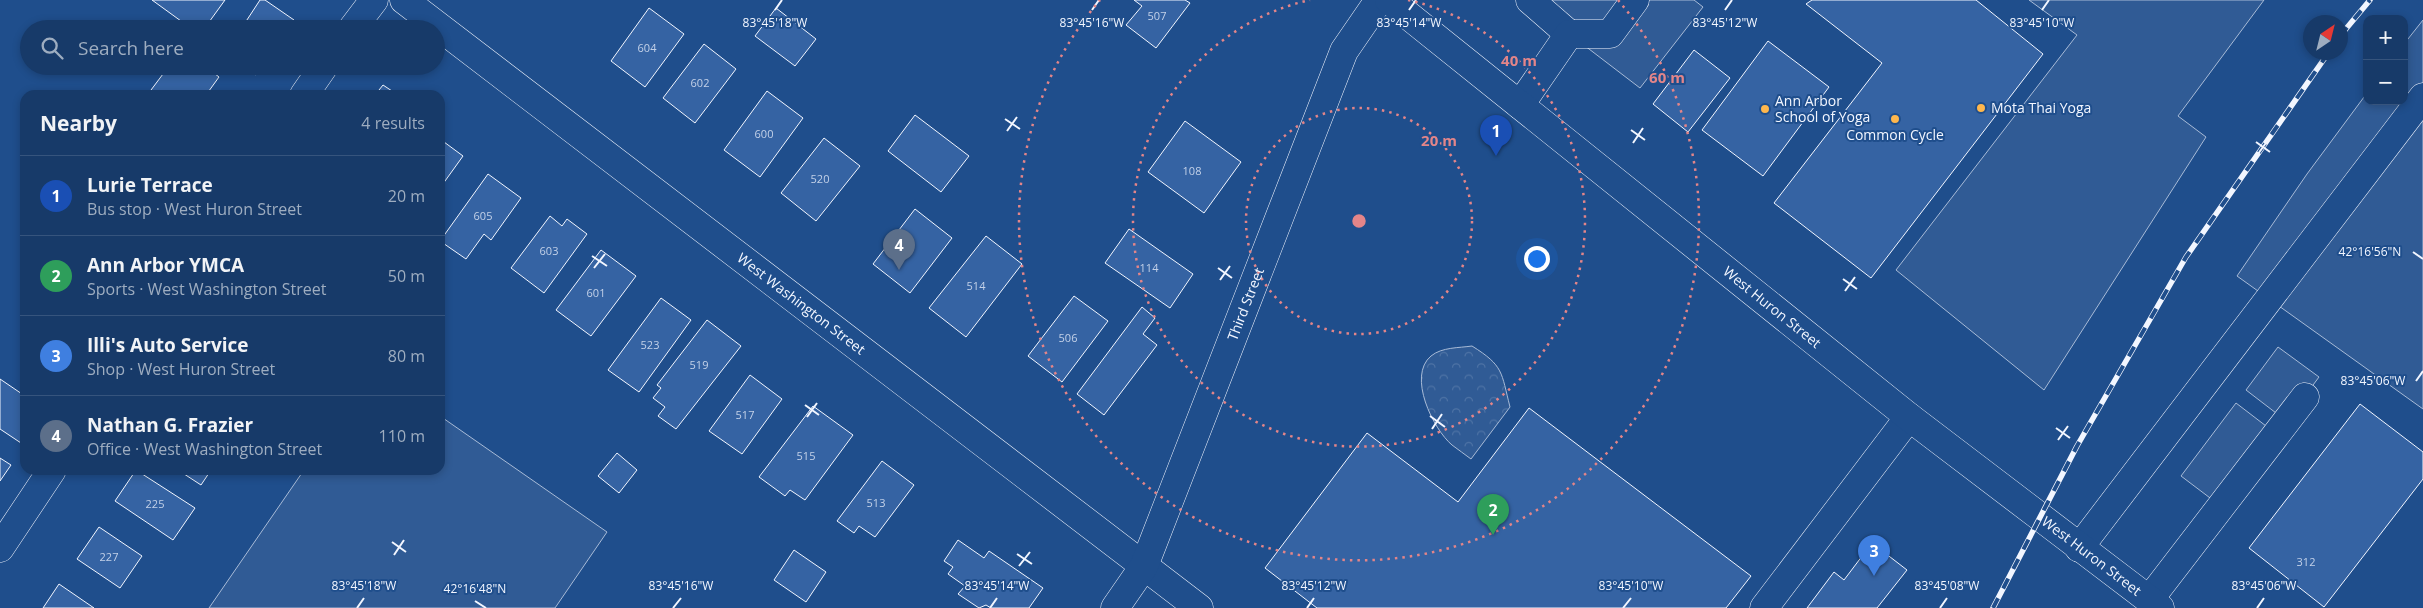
<!DOCTYPE html>
<html lang="en">
<head>
<meta charset="utf-8">
<style>
	:root { --surface:#173a69; --page:#244571; --text:#f1f3f6; --muted:#9eadc0; --line:#36547d; --accent:#e797bd }
	body { margin:0; font-family:"Open Sans",sans-serif; background:var(--page); color:var(--text) }
	.controls { position:absolute; right:15px; top:15px; display:grid; overflow:hidden; border-radius:10px; box-shadow:0 2px 8px #0003 }
	.controls button { width:45px; height:45px; display:grid; place-items:center; padding:0; border:0; border-bottom:1px solid var(--line); background:var(--surface); color:var(--text); font:25px sans-serif }
	.compass { position:absolute; left:2303px; top:15px; width:45px; height:45px; border-radius:50%; background:var(--surface); box-shadow:0 2px 8px #0003; rotate:35deg }
	.you { position:absolute; left:1536px; top:258px; width:18px; height:18px; margin:-12px; border:4px solid #fff; border-radius:50%; background:#1a73e8; box-shadow:0 0 0 8px #1a73e833 }
	.badge { display:grid; place-items:center; width:32px; height:32px; border-radius:50%; background:var(--accent); color:#fff; font-size:16px; font-weight:700 }
	.pin { position:absolute; translate:-50% -41px; filter:drop-shadow(0 1px 2px #0008) }
	.pin::after { content:''; position:absolute; top:26px; width:18px; height:15px; background:inherit; clip-path:polygon(0 0,100% 0,50% 100%) }
	.list { margin:0; padding:0; list-style:none }
	h2 { display:flex; justify-content:space-between; align-items:center; height:65px; margin:0; padding:0 20px; font-size:21px }
	h2 small { font-size:16px; font-weight:400; color:var(--muted) }
	.list li { display:grid; grid-template-columns:32px 1fr auto; gap:15px; align-items:center; box-sizing:border-box; height:80px; padding:0 20px; border-top:1px solid var(--line) }
	.list b { display:block; font-size:19px; white-space:nowrap }
	.list p { margin:0; font-size:16px; white-space:nowrap; color:var(--muted) }
	.list em { font-size:16px; font-style:normal; color:var(--muted) }
	.icon { flex:none; width:28px; height:28px; fill:none; stroke:currentColor; stroke-width:2; stroke-linecap:round; stroke-linejoin:round }
	.map { position:relative; flex:none; width:2423px; height:608px; overflow:hidden }
	.search { position:absolute; background:var(--surface); box-shadow:0 2px 8px #0003; left:20px; top:20px; width:425px; height:55px; display:flex; align-items:center; gap:12px; box-sizing:border-box; padding:0 18px; border-radius:28px; color:var(--muted); font-size:19px }
	.panel { position:absolute; background:var(--surface); box-shadow:0 2px 8px #0003; left:20px; top:90px; width:425px; height:385px; border-radius:15px }
	.map>svg:first-child { display:block }
</style>
</head>
<body>
<div class="map">
<svg width="2423" height="608" viewBox="0 0 2423 608">
	<defs>
		<pattern id="park-crowns" width="20" height="18" patternUnits="userSpaceOnUse" patternTransform="scale(1.25)"><rect width="20" height="18" fill="#305b95"/><path d="M2 6a3 3 0 1 1 6 0M12 15a3 3 0 1 1 6 0" fill="none" stroke="#4e73a5"/></pattern>
	</defs>
	<rect width="100%" height="100%" fill="#1f4e8c"/>
	<g fill="#305b95" stroke="#a8bbd7">
		<polygon points="1525,0 1694,0 1703,7 1640,88"/>
		<polygon points="2029,0 2264,0 2178,116 2206,137 2044,390 1896,270 2077,35"/>
		<polygon points="2423,20 2423,409 2237,276 2307,174 2367,93 2367,101 2404,101 2404,44"/>
		<polygon points="2278,347 2319,377 2222,507 2181,476 2236,403 2266,426 2276,413 2246,390"/>
		<polygon points="440,416 607,532 555,608 209,608 304,470 440,470"/>
	</g>
	<path fill="url(#park-crowns)" stroke="#a8bbd7" d="M 1472,346 C 1504,366 1501,372 1510,407 L 1471,459 C 1465,454 1458,450 1452,445 C 1433,429 1407,376 1431,356 C 1442,347 1459,348 1472,346 Z"/>
	<g fill="#3563a3" stroke="#f2f6ff">
		<polygon points="152,0 225,0 204,29 192,29"/>
		<polygon points="260,0 265,0 294,20 288,29 241,29"/>
		<polygon points="1134,0 1185,0 1190,3 1156,48 1126,25 1142,6"/>
		<polygon points="1812,0 1976,0 2043,54 1871,278 1774,203 1882,63 1806,4"/>
		<polygon points="649,8 684,34 645,87 611,61"/>
		<polygon points="776,8 816,39 795,66 755,36"/>
		<polygon points="1768,41 1829,87 1763,176 1702,130"/>
		<polygon points="704,44 736,69 695,123 663,98"/>
		<polygon points="1694,50 1730,78 1688,132 1653,104"/>
		<polygon points="169,66 205,66 219,77 206,95 158,95 151,90"/>
		<polygon points="244,66 262,66 256,75"/>
		<polygon points="383,85 398,95 375,95"/>
		<polygon points="767,91 803,118 760,177 724,150"/>
		<polygon points="915,115 969,156 941,192 888,151"/>
		<polygon points="1185,121 1241,162 1204,213 1148,172"/>
		<polygon points="824,138 860,166 816,221 781,193"/>
		<polygon points="440,139 463,156 440,188"/>
		<polygon points="488,174 521,198 491,240 484,234 466,259 440,241"/>
		<polygon points="915,209 952,238 910,293 873,264"/>
		<polygon points="550,216 562,226 567,219 587,234 544,293 511,268"/>
		<polygon points="1129,229 1193,274 1170,308 1105,263"/>
		<polygon points="986,236 1022,264 966,337 929,308"/>
		<polygon points="601,250 636,276 591,336 556,310"/>
		<polygon points="1074,296 1108,321 1062,382 1028,356"/>
		<polygon points="661,298 691,320 639,392 608,370"/>
		<polygon points="1142,307 1155,318 1143,334 1157,345 1104,415 1077,394"/>
		<polygon points="707,320 741,346 676,429 658,416 665,407 653,398 661,388 657,385"/>
		<polygon points="750,375 782,399 742,454 709,431"/>
		<polygon points="0,379 25,396 24,445 0,429"/>
		<polygon points="2360,404 2423,452 2423,479 2324,607 2249,548"/>
		<polygon points="813,406 853,435 805,500 790,490 785,496 759,477"/>
		<polygon points="1529,408 1751,576 1726,608 1317,608 1265,568 1367,433 1458,502"/>
		<polygon points="617,453 637,470 619,493 598,476"/>
		<polygon points="0,458 11,465 0,481"/>
		<polygon points="882,461 914,485 875,537 859,526 854,533 837,521"/>
		<polygon points="136,470 195,508 173,540 115,501"/>
		<polygon points="178,470 211,470 201,485"/>
		<polygon points="99,527 142,556 120,588 77,559"/>
		<polygon points="958,540 984,558 989,551 1043,588 1029,608 991,608 986,605 979,608 958,594 965,586 948,574 953,567 944,561"/>
		<polygon points="1872,543 1907,570 1877,608 1807,608 1834,572 1844,580"/>
		<polygon points="794,550 826,572 806,602 774,580"/>
		<polygon points="59,584 94,608 43,608"/>
	</g>
	<g fill="none" stroke-linecap="round" stroke-linejoin="round">
		<defs>
			<g id="minor">
				<path id="s1" d="M 404,0 L 1199,608"/>
				<polyline points="1530,0 1569,34"/>
				<polyline points="352,29 374,0"/>
				<polyline points="304,95 324,66"/>
				<polyline points="1520,105 1569,34 1610,34 1635,0"/>
				<polyline points="0,548 52,470"/>
				<polyline points="2079,548 2423,97"/>
				<polyline points="2149,600 2305,397"/>
				<path id="s2" d="M 1115,608 L 1144,566 L 1344,51 L 1379,0"/>
				<polyline points="1764,608 1909,417"/>
			</g>
			<g id="major">
				<path id="s3" d="M 1389,0 L 1909,417 L 2160,608"/>
			</g>
		</defs>
		<use href="#minor" stroke="#f2f6ff" stroke-width="29"/>
		<use href="#major" stroke="#f2f6ff" stroke-width="29"/>
		<use href="#minor" stroke="#1f4e8c" stroke-width="28"/>
		<use href="#major" stroke="#1f4e8c" stroke-width="28"/>
		<defs>
			<g id="rail">
				<polyline points="2340,36 2370,0"/>
				<polyline points="1993,608 2077,446 2186,257 2329,52"/>
			</g>
		</defs>
		<use href="#rail" stroke="#f2f6ff" stroke-width="5.5"/>
		<use href="#rail" stroke="#1f4e8c" stroke-width="4" stroke-dasharray="11" stroke-linecap="butt"/>
	</g>
	<path fill="none" stroke="#f2f6ff" stroke-width="2" d="M 775,10 L 782,0M 1092,10 L 1099,0M 1409,10 L 1416,0M 1725,10 L 1732,0M 2042,10 L 2049,0M 1005,119 L 1020,129M 1631,130 L 1645,140M 1007,131 L 1017,117M 2256,142 L 2270,152M 1633,143 L 1643,128M 2258,154 L 2268,140M 2413,252 L 2423,259M 592,256 L 607,266M 594,268 L 605,254M 1218,268 L 1232,278M 1843,279 L 1857,289M 1220,280 L 1230,266M 1845,291 L 1855,277M 2416,381 L 2423,371M 805,405 L 819,415M 1430,416 L 1445,427M 807,417 L 817,403M 2056,428 L 2070,438M 1432,429 L 1442,414M 2058,440 L 2068,426M 392,542 L 406,552M 1017,554 L 1032,564M 394,555 L 404,540M 1019,566 L 1030,552M 475,601 L 486,608M 357,608 L 364,598M 673,608 L 681,598M 990,608 L 997,598M 1307,608 L 1314,598M 1623,608 L 1631,598M 1940,608 L 1947,598M 2257,608 L 2264,598"/>
	<g fill="none" stroke="#e38589" stroke-width="2.5" stroke-dasharray="2.5 5">
		<circle cx="1359" cy="221" r="113"/>
		<path d="M1408 0A226 226 0 1 1 1310 0"/>
		<path d="M1618 0A340 340 0 1 1 1100 0"/>
	</g>
	<g fill="#ffb74d" stroke="#1f4e8c" stroke-width="2">
		<circle cx="1981" cy="108" r="5"/>
		<circle cx="1765" cy="109" r="5"/>
		<circle cx="1895" cy="119" r="5"/>
	</g>
	<g text-anchor="middle" stroke-width="4" stroke-linejoin="round" paint-order="stroke">
		<g font-size="11" fill="#c3d1e8">
			<text x="1157" y="20">507</text>
			<text x="647" y="52">604</text>
			<text x="700" y="87">602</text>
			<text x="764" y="138">600</text>
			<text x="1192" y="175">108</text>
			<text x="820" y="183">520</text>
			<text x="483" y="220">605</text>
			<text x="549" y="255">603</text>
			<text x="1149" y="272">114</text>
			<text x="976" y="290">514</text>
			<text x="596" y="297">601</text>
			<text x="1068" y="342">506</text>
			<text x="650" y="349">523</text>
			<text x="699" y="369">519</text>
			<text x="745" y="419">517</text>
			<text x="806" y="460">515</text>
			<text x="876" y="507">513</text>
			<text x="155" y="508">225</text>
			<text x="109" y="561">227</text>
			<text x="2306" y="566">312</text>
		</g>
		<g font-size="14" fill="#f2f6ff" stroke="#1f4e8c" text-anchor="start">
			<text x="1775" y="106">Ann Arbor<tspan x="1775" dy="16">School of Yoga</tspan></text>
			<text x="1991" y="113">Mota Thai Yoga</text>
			<text x="1895" y="140" text-anchor="middle">Common Cycle</text>
		</g>
		<g font-size="14" fill="#f2f6ff" stroke="#1f4e8c">
			<text dy="5" stroke="none"><textPath href="#s2" startOffset="332">Third Street</textPath></text>
			<text dy="5" stroke="none"><textPath href="#s1" startOffset="500">West Washington Street</textPath></text>
			<text dy="5" stroke="none"><textPath href="#s3" startOffset="491">West Huron Street</textPath></text>
			<text dy="5" stroke="none"><textPath href="#s3" startOffset="896">West Huron Street</textPath></text>
		</g>
	</g>
	<g font-size="12" text-anchor="middle" fill="#f2f6ff" stroke="#1f4e8c" stroke-width="4" stroke-linejoin="round" paint-order="stroke">
		<text x="775" y="27">83°45'18"W</text>
		<text x="1092" y="27">83°45'16"W</text>
		<text x="1409" y="27">83°45'14"W</text>
		<text x="1725" y="27">83°45'12"W</text>
		<text x="2042" y="27">83°45'10"W</text>
		<text x="2370" y="256">42°16'56"N</text>
		<text x="2373" y="385">83°45'06"W</text>
		<text x="364" y="590">83°45'18"W</text>
		<text x="681" y="590">83°45'16"W</text>
		<text x="997" y="590">83°45'14"W</text>
		<text x="1314" y="590">83°45'12"W</text>
		<text x="1631" y="590">83°45'10"W</text>
		<text x="1947" y="590">83°45'08"W</text>
		<text x="2264" y="590">83°45'06"W</text>
		<text x="475" y="593">42°16'48"N</text>
	</g>
	<circle cx="1359" cy="221" r="8" fill="#e38589" stroke="#1f4e8c" stroke-width="2.5"/>
	<g font-size="15" text-anchor="middle" font-weight="bold" fill="#e38589" stroke="#1f4e8c" stroke-width="4" stroke-linejoin="round" paint-order="stroke">
		<text x="1519" y="66">40 m</text>
		<text x="1667" y="83">60 m</text>
		<text x="1439" y="146">20 m</text>
	</g>
</svg>
<div class="controls">
<button>+</button>
<button>−</button>
</div>
<svg class="compass" viewBox="-18 -18 36 36"><path d="M0-13l5 13h-10z" fill="#e53935"/><path d="M0 13l5-13h-10z" fill="#9eadc0"/></svg>
<div class="you"></div>
<div class="pin badge" style="left:1496px;top:156px;background:#1a4fb4">1</div>
<div class="pin badge" style="left:1493px;top:535px;background:#2e9e5b">2</div>
<div class="pin badge" style="left:1874px;top:576px;background:#3f7fe0">3</div>
<div class="pin badge" style="left:899px;top:270px;background:#5c6f8a">4</div>
<div class="search"><svg class="icon" aria-label="search" viewBox="0 0 24 24"><circle cx="10" cy="10" r="6"/><path d="M15 15l6 6"/></svg>Search here</div>
<section class="panel">
<h2>Nearby<small>4 results</small></h2>
<ul class="list">
<li><span class="badge" style="background:#1a4fb4">1</span><div><b>Lurie Terrace</b><p>Bus stop · West Huron Street</p></div><em>20 m</em></li>
<li><span class="badge" style="background:#2e9e5b">2</span><div><b>Ann Arbor YMCA</b><p>Sports · West Washington Street</p></div><em>50 m</em></li>
<li><span class="badge" style="background:#3f7fe0">3</span><div><b>Illi's Auto Service</b><p>Shop · West Huron Street</p></div><em>80 m</em></li>
<li><span class="badge" style="background:#5c6f8a">4</span><div><b>Nathan G. Frazier</b><p>Office · West Washington Street</p></div><em>110 m</em></li>
</ul>
</section>
</div>
</body>
</html>
